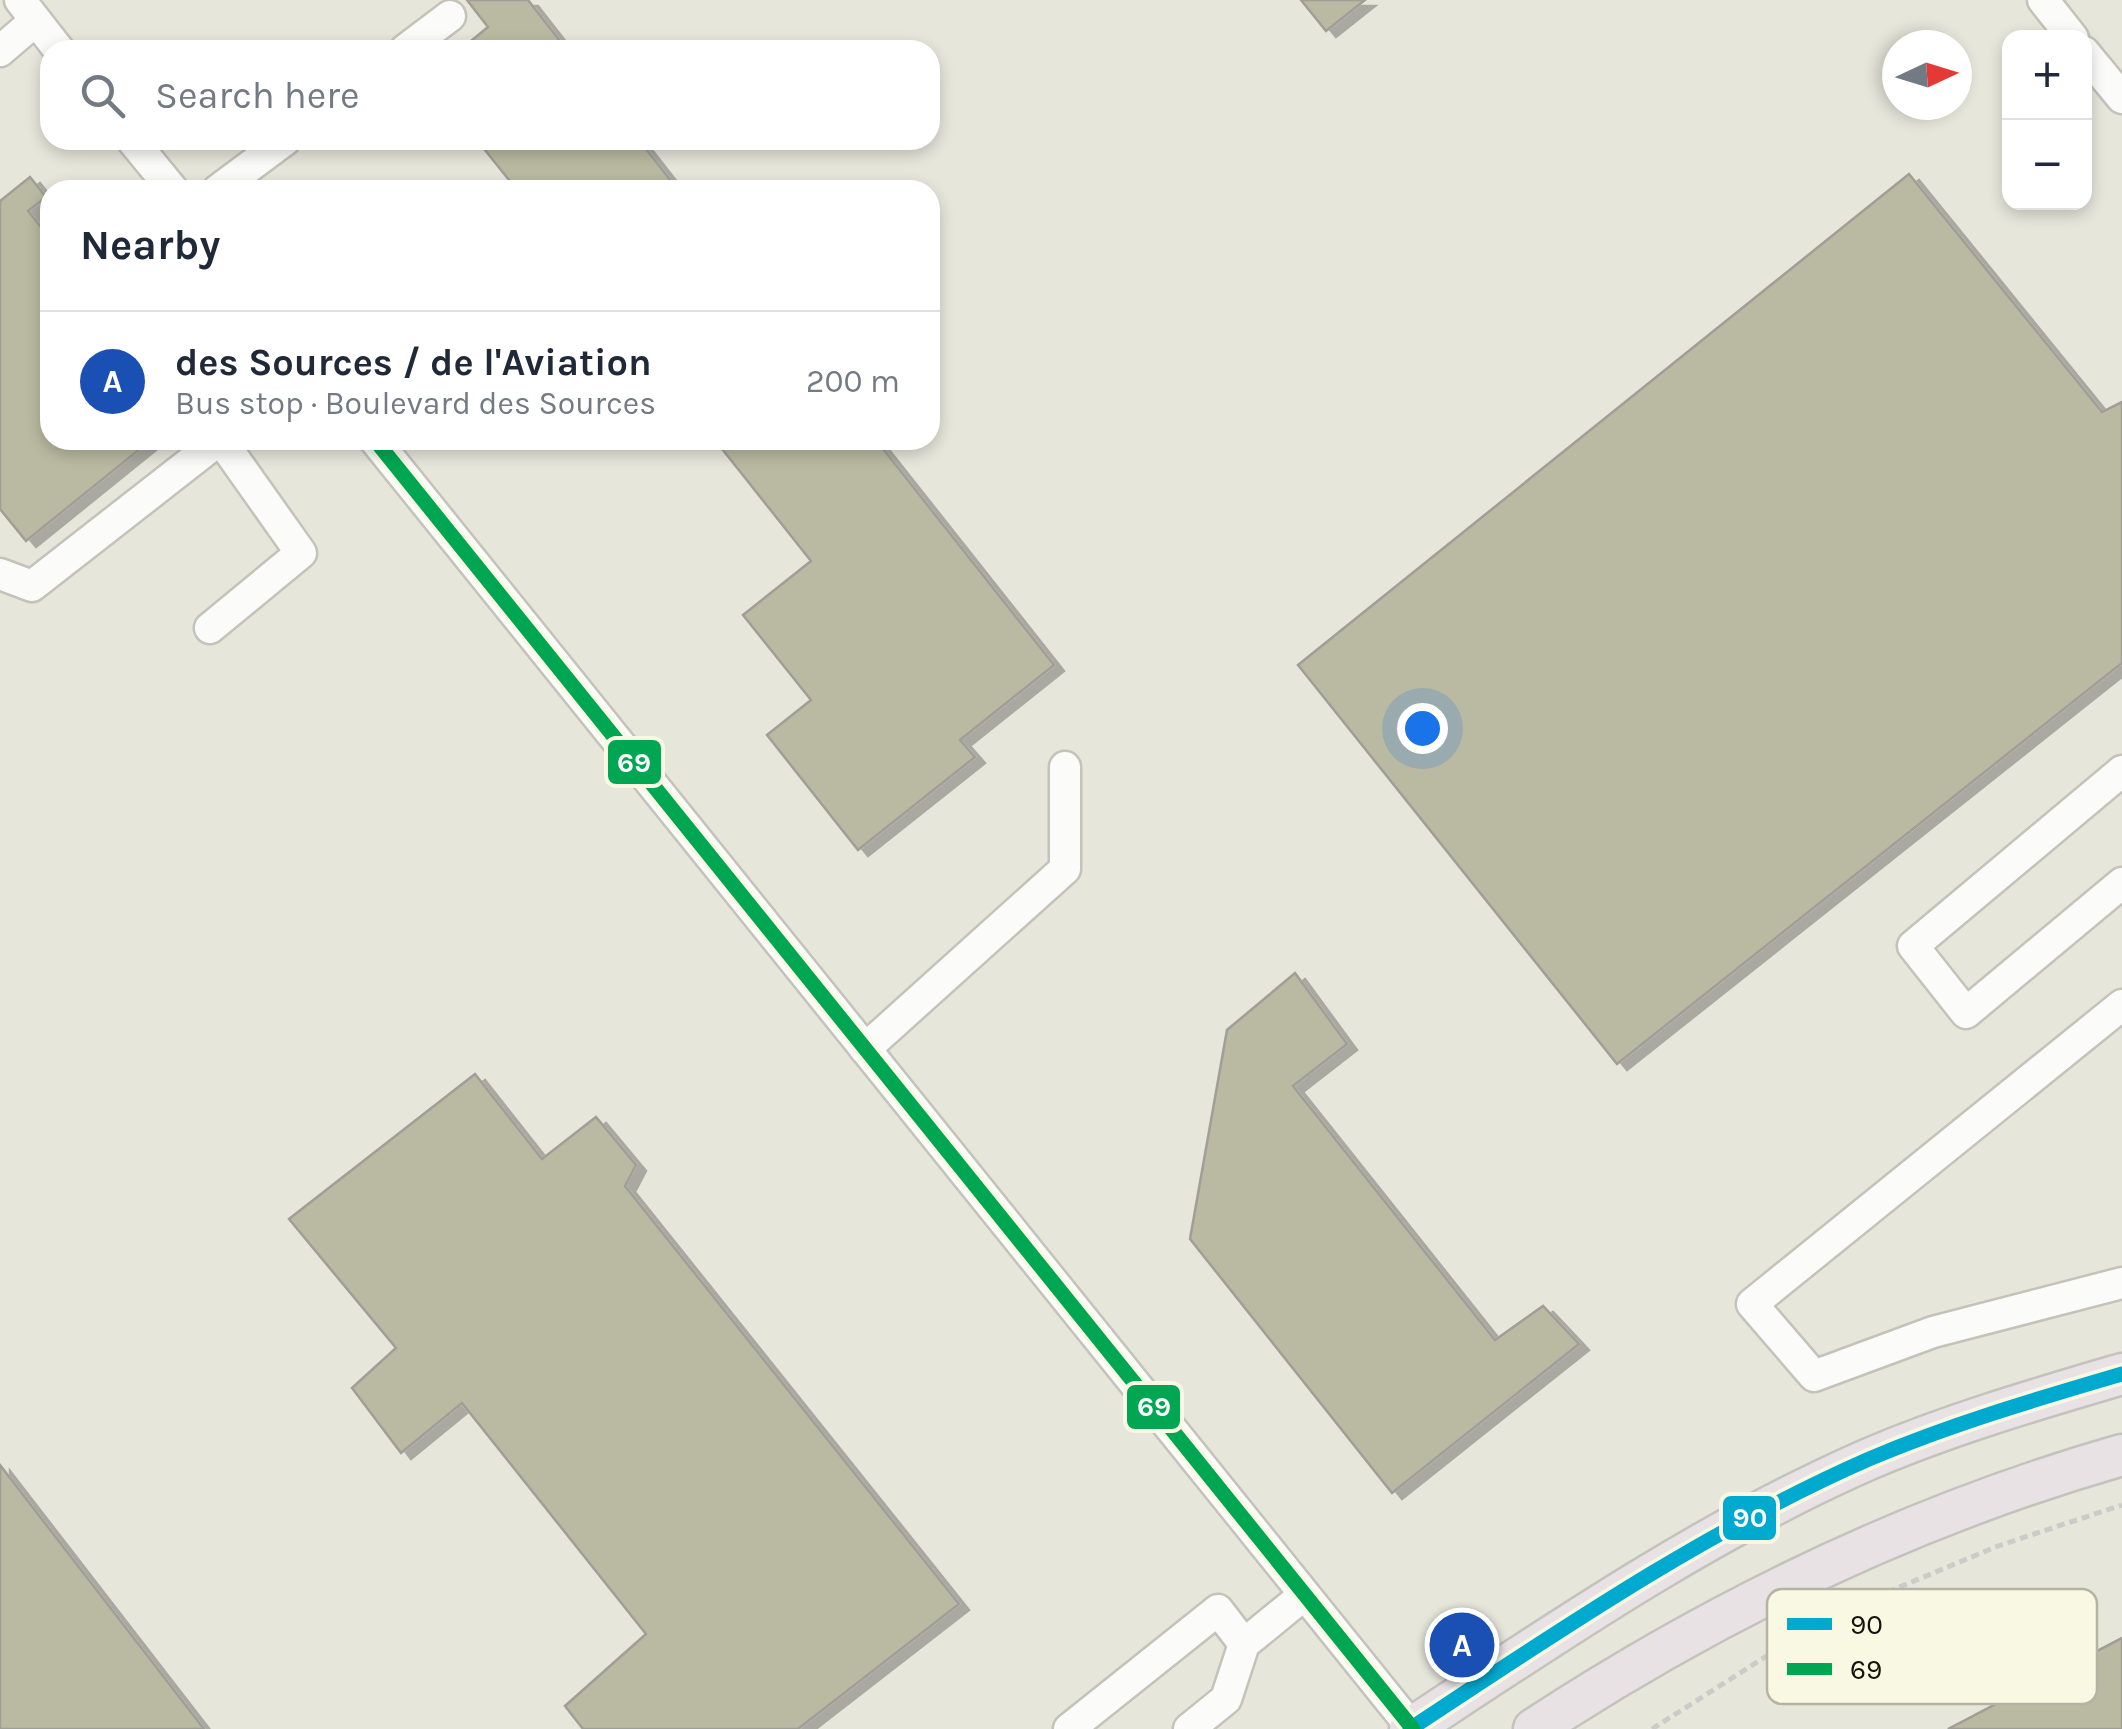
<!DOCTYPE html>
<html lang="en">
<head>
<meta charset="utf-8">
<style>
	:root { --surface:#fff; --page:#f2f2f3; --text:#1f2937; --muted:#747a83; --line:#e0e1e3; --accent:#1a73e8 }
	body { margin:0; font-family:Karla,sans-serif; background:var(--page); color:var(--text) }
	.controls { position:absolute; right:30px; top:30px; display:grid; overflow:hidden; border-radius:20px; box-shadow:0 5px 15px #0003 }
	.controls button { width:90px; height:90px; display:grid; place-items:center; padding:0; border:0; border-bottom:2px solid var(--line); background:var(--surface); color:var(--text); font:50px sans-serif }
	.compass { position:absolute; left:1882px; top:30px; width:90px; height:90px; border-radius:50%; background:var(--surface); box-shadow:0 5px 15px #0003; rotate:86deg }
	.you { position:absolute; left:1422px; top:728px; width:35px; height:35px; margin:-25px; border:8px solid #fff; border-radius:50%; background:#1a73e8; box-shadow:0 0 0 15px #1a73e833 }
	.badge { display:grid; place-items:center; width:65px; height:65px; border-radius:50%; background:var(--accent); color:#fff; font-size:32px; font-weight:700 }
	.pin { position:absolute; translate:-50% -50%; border:5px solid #fff; box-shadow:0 2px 10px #0006 }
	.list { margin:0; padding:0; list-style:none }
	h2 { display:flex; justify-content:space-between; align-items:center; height:130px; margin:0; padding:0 40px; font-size:42px }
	h2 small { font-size:32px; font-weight:400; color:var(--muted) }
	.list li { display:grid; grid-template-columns:65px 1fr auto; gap:30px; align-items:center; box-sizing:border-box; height:140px; padding:0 40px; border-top:2px solid var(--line) }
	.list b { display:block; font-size:38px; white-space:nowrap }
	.list p { margin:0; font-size:32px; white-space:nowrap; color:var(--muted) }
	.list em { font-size:32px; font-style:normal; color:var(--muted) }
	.icon { flex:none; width:55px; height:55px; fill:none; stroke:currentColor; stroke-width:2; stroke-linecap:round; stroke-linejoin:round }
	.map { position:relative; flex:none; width:2122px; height:1729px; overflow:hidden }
	.search { position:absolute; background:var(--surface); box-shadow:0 5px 15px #0003; left:40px; top:40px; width:900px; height:110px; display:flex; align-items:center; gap:25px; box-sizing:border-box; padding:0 35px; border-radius:30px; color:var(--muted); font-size:38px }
	.panel { position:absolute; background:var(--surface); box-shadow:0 5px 15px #0003; left:40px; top:180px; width:900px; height:270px; border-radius:30px }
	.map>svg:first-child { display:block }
</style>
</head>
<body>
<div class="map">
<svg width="2122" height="1729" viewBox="0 0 2122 1729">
	<defs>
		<filter id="shadow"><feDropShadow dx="10" dy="6" stdDeviation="0" flood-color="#0004"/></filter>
	</defs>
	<rect width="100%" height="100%" fill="#e6e6db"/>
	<g fill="#bab9a1" stroke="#a09f97" stroke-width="2.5" filter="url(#shadow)">
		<polygon points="467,0 528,0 567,50 460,50 488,27"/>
		<polygon points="1301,0 1365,0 1326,31"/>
		<polygon points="477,140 639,140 678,190 517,190"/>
		<polygon points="1909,174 2102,412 2122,402 2122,663 1617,1064 1298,665"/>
		<polygon points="30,177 46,197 28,211 50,238 50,440 151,440 26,541 0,509 0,201"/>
		<polygon points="715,440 876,440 1054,665 960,740 975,757 858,850 767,735 811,700 743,615 811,561"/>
		<polygon points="1295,973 1347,1044 1293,1086 1495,1340 1543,1306 1579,1344 1392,1493 1190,1239 1227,1030"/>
		<polygon points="475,1074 542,1159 596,1117 636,1165 625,1186 959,1604 798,1729 583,1729 565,1706 646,1634 462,1403 401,1453 352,1388 396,1348 289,1219"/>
		<polygon points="0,1465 204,1729 0,1729"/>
		<polygon points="2122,1638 2122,1729 1948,1729"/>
	</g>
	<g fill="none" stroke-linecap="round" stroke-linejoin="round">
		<defs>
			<g id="minor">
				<polyline points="20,0 59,50"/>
				<polyline points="2043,0 2073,38"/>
				<polyline points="405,50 450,16"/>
				<polyline points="0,51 35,21"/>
				<polyline points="2084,52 2122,98"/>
				<polyline points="132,140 173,190"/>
				<polyline points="218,190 285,140"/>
				<polyline points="375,440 1413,1729"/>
				<polyline points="0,574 32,586 219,440"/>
				<polyline points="210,628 301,553 221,440"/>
				<polyline points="2122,771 1913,946 1966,1013 2122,883"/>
				<polyline points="2122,1005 1752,1304 1814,1376 1933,1332 2122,1283"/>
				<polyline points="865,1049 1065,869 1065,767"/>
				<polyline points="1069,1729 1218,1610 1244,1644"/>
				<polyline points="1189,1729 1226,1699 1244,1644 1304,1595"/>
			</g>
			<g id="major">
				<path d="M 1410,1729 C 1557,1632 1707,1530 1869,1459 C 1951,1424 2037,1399 2122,1374"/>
				<path d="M 1534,1729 C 1716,1610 1912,1515 2122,1455"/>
			</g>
		</defs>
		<use href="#minor" stroke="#c3c3ba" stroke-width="35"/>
		<use href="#major" stroke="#c3c3bd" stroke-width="45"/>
		<polyline stroke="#cbcbc8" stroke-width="5" stroke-dasharray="8 5" stroke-linecap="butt" points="1652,1729 1828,1617 1998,1546 2122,1505"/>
		<use href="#minor" stroke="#fbfbfa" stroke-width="30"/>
		<use href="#major" stroke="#e9e2e5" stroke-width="40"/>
		<defs>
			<path id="bus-1" d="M 1410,1729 C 1557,1632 1707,1530 1869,1459 C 1951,1424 2037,1399 2122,1374"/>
			<polyline id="bus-2" points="375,440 1413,1729"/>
		</defs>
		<use href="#bus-1" stroke="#f9f8e3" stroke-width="22"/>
		<use href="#bus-2" stroke="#f9f8e3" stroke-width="22"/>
		<use href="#bus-1" stroke="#00a9ce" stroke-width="15"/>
		<use href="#bus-2" stroke="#00a651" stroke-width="15"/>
	</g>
	<rect x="1767" y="1589" width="330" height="115" rx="15" fill="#f9f8e3" stroke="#b4b4a3" stroke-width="2.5"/>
	<rect x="1787" y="1618" width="45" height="12" fill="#00a9ce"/>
	<rect x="1787" y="1663" width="45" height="12" fill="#00a651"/>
	<g font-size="28" fill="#14140d">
		<text x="1850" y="1634">90</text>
		<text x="1850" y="1679">69</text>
	</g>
	<g stroke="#f9f8e3" stroke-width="4">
		<rect x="606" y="738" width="57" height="48" rx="10" fill="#00a651"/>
		<rect x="1125" y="1383" width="57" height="48" rx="10" fill="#00a651"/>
		<rect x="1721" y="1494" width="57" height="48" rx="10" fill="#00a9ce"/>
	</g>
	<g font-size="28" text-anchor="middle" font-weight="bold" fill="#fff">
		<text x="634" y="772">69</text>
		<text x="1154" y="1416">69</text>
		<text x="1750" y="1527">90</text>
	</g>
</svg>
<div class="controls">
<button>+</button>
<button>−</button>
</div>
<svg class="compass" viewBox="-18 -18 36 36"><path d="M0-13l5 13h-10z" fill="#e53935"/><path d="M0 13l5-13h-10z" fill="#747a83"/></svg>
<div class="you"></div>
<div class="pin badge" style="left:1462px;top:1645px;background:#1a4fb4">A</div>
<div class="search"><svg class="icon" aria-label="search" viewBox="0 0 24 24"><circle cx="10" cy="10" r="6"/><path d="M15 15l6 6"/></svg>Search here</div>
<section class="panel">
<h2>Nearby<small></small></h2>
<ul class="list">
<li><span class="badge" style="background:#1a4fb4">A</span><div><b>des Sources / de l'Aviation</b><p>Bus stop · Boulevard des Sources</p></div><em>200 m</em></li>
</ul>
</section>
</div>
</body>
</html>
